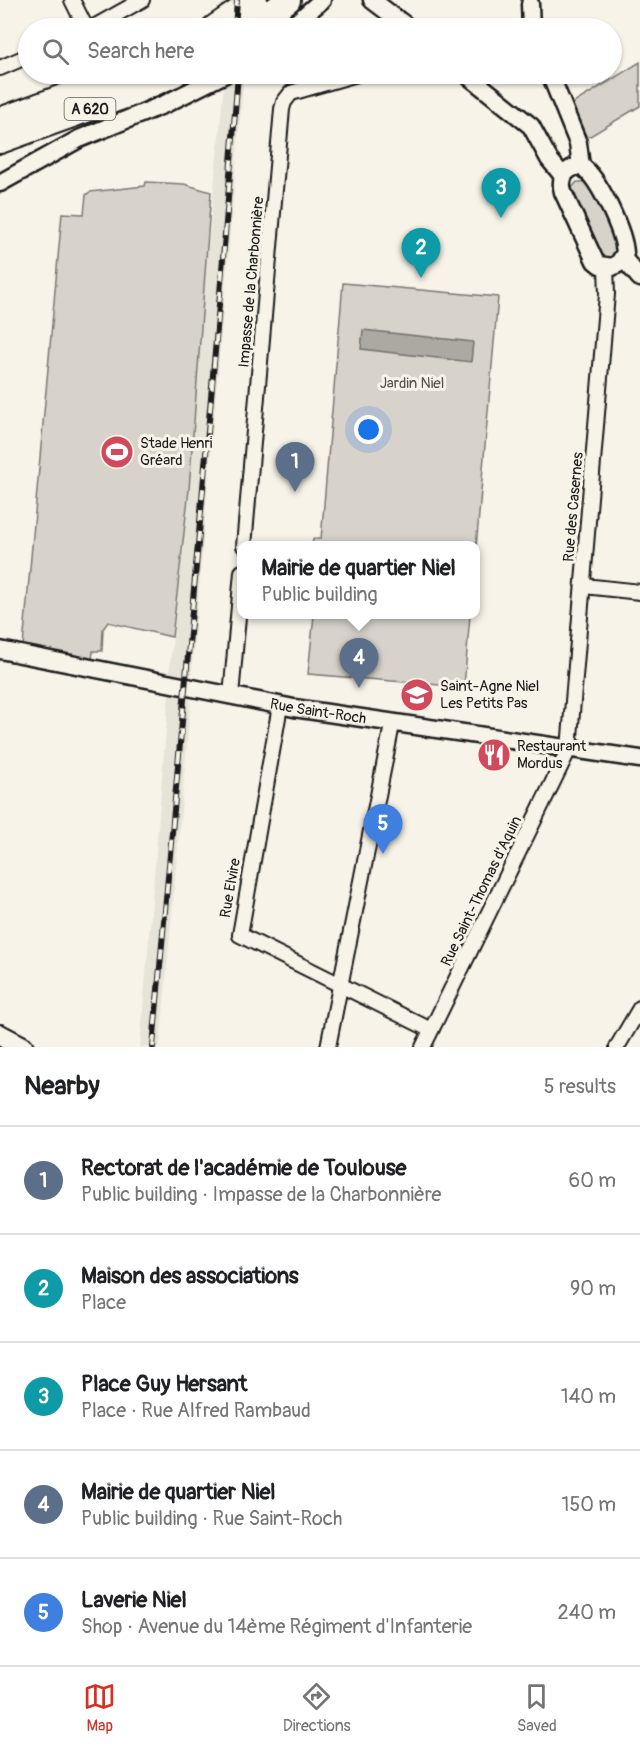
<!DOCTYPE html>
<html lang="en">
<head>
<meta charset="utf-8">
<style>
	:root { --surface:#fff; --page:#f6f6f6; --text:#202124; --muted:#757577; --line:#e0e0e0; --accent:#d93025 }
	body { margin:0; font-family:Pangolin,sans-serif; background:var(--page); color:var(--text) }
	.you { position:absolute; left:369px; top:430px; width:21px; height:21px; margin:-15px; border:4px solid #fff; border-radius:50%; background:#1a73e8; box-shadow:0 0 0 9px #1a73e833 }
	.badge { display:grid; place-items:center; width:39px; height:39px; border-radius:50%; background:var(--accent); color:#fff; font-size:20px; font-weight:700 }
	.pin { position:absolute; translate:-50% -50px; filter:drop-shadow(0 2px 3px #0008) }
	.pin::after { content:''; position:absolute; top:32px; width:21px; height:18px; background:inherit; clip-path:polygon(0 0,100% 0,50% 100%) }
	.popup { position:absolute; left:237px; top:541px; width:243px; height:78px; box-sizing:border-box; display:grid; place-content:center; border-radius:12px; background:var(--surface); filter:drop-shadow(0 2px 4px #0005); font-size:20px; white-space:nowrap; color:var(--muted) }
	.popup b { font-size:22px; color:var(--text) }
	.popup::after { content:''; position:absolute; left:50%; top:100%; margin-left:-12px; border:12px solid transparent; border-top-color:var(--surface) }
	.list { margin:0; padding:0; list-style:none }
	h2 { display:flex; justify-content:space-between; align-items:center; height:78px; margin:0; padding:0 24px; font-size:26px }
	h2 small { font-size:20px; font-weight:400; color:var(--muted) }
	.list li { display:grid; grid-template-columns:39px 1fr auto; gap:18px; align-items:center; box-sizing:border-box; height:108px; padding:0 24px; border-top:2px solid var(--line) }
	.list b { display:block; font-size:22px; white-space:nowrap }
	.list p { margin:0; font-size:20px; white-space:nowrap; color:var(--muted) }
	.list em { font-size:20px; font-style:normal; color:var(--muted) }
	.icon { flex:none; width:33px; height:33px; fill:none; stroke:currentColor; stroke-width:2; stroke-linecap:round; stroke-linejoin:round }
	.map { position:relative; flex:none; width:640px; height:1047px; overflow:hidden }
	.search { position:absolute; background:var(--surface); box-shadow:0 2px 4px #0004; left:18px; right:18px; top:18px; height:66px; display:flex; align-items:center; gap:15px; box-sizing:border-box; padding:0 21px; border-radius:33px; color:var(--muted); font-size:22px }
	.sheet { height:618px; background:var(--surface) }
	nav { display:flex; justify-content:space-around; align-items:center; box-sizing:border-box; height:84px; border-top:2px solid var(--line); background:var(--surface); font-size:16px; color:var(--muted) }
	nav a { display:grid; justify-items:center; gap:3px }
	nav .on { color:var(--accent) }
	.map>svg:first-child { display:block }
</style>
</head>
<body>
<div class="map">
<svg width="640" height="1047" viewBox="0 0 640 1047">
	<rect width="100%" height="100%" fill="#f7f3e8"/>
	<filter id="ink" filterUnits="userSpaceOnUse"><feTurbulence type="fractalNoise" baseFrequency=".0167" numOctaves="2"/><feDisplacementMap in="SourceGraphic" scale="12" xChannelSelector="R" yChannelSelector="G"/><feConvolveMatrix kernelMatrix="1 2 1 2 8 2 1 2 1" color-interpolation-filters="sRGB"/></filter>
	<g filter="url(#ink)">
		<polygon fill="#e6e3d9" points="225,74 244,74 191,678 189,678 187,696 191,698 160,1047 140,1047 169,693 175,694 176,676 169,675 189,489 203,302"/>
		<g fill="#d7d3cb" stroke="#7a7874" stroke-width="1.5">
			<polygon points="640,62 640,106 587,138 572,104"/>
			<polygon points="146,182 184,184 211,192 189,489 172,637 108,622 103,629 102,651 93,651 92,660 23,646 62,213 84,214 86,195 90,192 145,186"/>
			<polygon points="577,182 587,182 594,188 619,248 611,261 600,258 569,191"/>
			<polygon points="343,283 498,297 476,548 476,546 312,546 313,539 321,539"/>
			<polygon points="314,615 470,615 464,687 308,674"/>
		</g>
		<polygon fill="#aca9a2" stroke="#72716c" stroke-width="1.5" points="363,330 473,342 471,362 361,349"/>
		<g fill="none" stroke-linecap="round" stroke-linejoin="round">
			<defs>
				<g id="minor">
					<polyline points="72,0 86,28"/>
					<polyline points="92,28 142,0"/>
					<polyline points="0,68 28,56"/>
					<polyline points="244,546 282,109 284,102 291,93 357,74"/>
					<polyline points="584,586 640,592"/>
					<polyline points="231,696 242,572"/>
					<polyline points="280,706 240,935 431,1030"/>
					<polyline points="328,1047 392,725"/>
					<polyline points="423,1047 569,749 607,294 606,267"/>
					<polyline points="617,1047 640,1008"/>
				</g>
				<g id="tertiary">
					<polyline points="372,0 409,28"/>
					<polyline points="530,4 531,28"/>
					<polyline points="290,28 322,0"/>
					<polyline points="466,74 531,126 549,159 563,176"/>
					<polyline points="550,74 578,143 581,166"/>
					<path d="M 581,166 C 599,177 624,233 625,253 L 618,264 L 612,267 L 600,265 L 595,261 L 563,192 C 559,178 566,167 581,166 Z"/>
					<polyline points="0,183 79,139 165,104 225,74"/>
					<polyline points="623,258 640,278"/>
					<path id="s1" d="M 0,650 L 294,708 L 640,759"/>
				</g>
				<polyline id="secondary" points="0,1035 23,1047"/>
				<g id="motorway">
					<polyline points="214,28 255,0"/>
					<polyline points="251,28 288,0"/>
					<polyline points="0,120 125,74"/>
					<polyline points="0,141 125,96 175,74"/>
				</g>
			</defs>
			<use href="#minor" stroke="#1c1c1c" stroke-width="18"/>
			<use href="#tertiary" stroke="#1c1c1c" stroke-width="21"/>
			<use href="#secondary" stroke="#1c1c1c" stroke-width="24"/>
			<use href="#motorway" stroke="#1c1c1c" stroke-width="28"/>
			<use href="#minor" stroke="#f7f3e8" stroke-width="14"/>
			<use href="#tertiary" stroke="#f7f3e8" stroke-width="16"/>
			<use href="#secondary" stroke="#f7f3e8" stroke-width="20"/>
			<use href="#motorway" stroke="#f7f3e8" stroke-width="24"/>
			<defs>
				<g id="rail">
					<polyline points="235,28 237,0"/>
					<path d="M 153,1047 C 181,722 213,398 238,74"/>
				</g>
			</defs>
			<use href="#rail" stroke="#1c1c1c" stroke-width="6"/>
			<use href="#rail" stroke="#f7f3e8" stroke-width="4" stroke-dasharray="11" stroke-linecap="butt"/>
		</g>
	</g>
	<defs>
		<symbol id="stadium-disc" viewBox="-11 -11 22 22"><circle r="9.5" fill="#d1495b" stroke="#f7f3e8"/><path d="M0-5a6.5 5 0 1 0 0 10a6.5 5 0 1 0 0-10ZM-3.5-1.8h7v3.6h-7Z" fill="#fff"/></symbol>
		<symbol id="school-disc" viewBox="-11 -11 22 22"><circle r="9.5" fill="#d1495b" stroke="#f7f3e8"/><path d="M0-5L7-2L0 1L-7-2ZM-4 1L0 2.5L4 1V4Q0 6-4 4Z" fill="#fff"/></symbol>
		<symbol id="restaurant-disc" viewBox="-11 -11 22 22"><circle r="9.5" fill="#d1495b" stroke="#f7f3e8"/><path d="M-5-6h1v4h1v-4h1v4h1v-4h1v5L-1.5 .5V6h-2V.5L-5-1ZM5-6V6H3V1.5H1.5Q1.5-4 5-6Z" fill="#fff"/></symbol>
	</defs>
	<g fill-rule="evenodd">
		<use href="#stadium-disc" x="98" y="433" width="38" height="38"/>
		<use href="#school-disc" x="398" y="676" width="38" height="38"/>
		<use href="#restaurant-disc" x="475" y="736" width="38" height="38"/>
	</g>
	<g text-anchor="middle" stroke-width="6" stroke-linejoin="round" paint-order="stroke">
		<rect fill="#f7f3e8" stroke="#5e5c59" stroke-width="1.5" x="64.5" y="98" width="51" height="22" rx="4.5"/>
		<g font-size="14" font-weight="bold" fill="#1c1c1c">
			<text x="90" y="114">A 620</text>
		</g>
		<g font-size="15" fill="#1c1c1c" stroke="#f7f3e8">
			<text transform="translate(251 282) rotate(-85)" y="5">Impasse de la Charbonnière</text>
			<text transform="translate(573 507) rotate(-85)" y="5">Rue des Casernes</text>
			<text dy="5" stroke="none"><textPath href="#s1" startOffset="324">Rue Saint-Roch</textPath></text>
			<text transform="translate(230 888) rotate(-80)" y="5">Rue Elvire</text>
			<text transform="translate(481 891) rotate(-64)" y="5">Rue Saint-Thomas d'Aquin</text>
		</g>
		<g font-size="15" fill="#545351" stroke="#f7f3e8">
			<text x="412" y="388">Jardin Niel</text>
		</g>
		<g font-size="15" fill="#1c1c1c" stroke="#f7f3e8" text-anchor="start">
			<text x="140" y="448">Stade Henri<tspan x="140" dy="17">Gréard</tspan></text>
			<text x="440" y="691">Saint-Agne Niel<tspan x="440" dy="17">Les Petits Pas</tspan></text>
			<text x="517" y="751">Restaurant<tspan x="517" dy="17">Mordus</tspan></text>
		</g>
	</g>
</svg>
<div class="you"></div>
<div class="pin badge" style="left:295px;top:492px;background:#5c6f8a">1</div>
<div class="pin badge" style="left:421px;top:278px;background:#0f9aa8">2</div>
<div class="pin badge" style="left:501px;top:218px;background:#0f9aa8">3</div>
<div class="pin badge" style="left:359px;top:688px;background:#5c6f8a">4</div>
<div class="popup"><b>Mairie de quartier Niel</b>Public building</div>
<div class="pin badge" style="left:383px;top:854px;background:#3f7fe0">5</div>
<div class="search"><svg class="icon" aria-label="search" viewBox="0 0 24 24"><circle cx="10" cy="10" r="6"/><path d="M15 15l6 6"/></svg>Search here</div>
</div>
<section class="sheet">
<h2>Nearby<small>5 results</small></h2>
<ul class="list">
<li><span class="badge" style="background:#5c6f8a">1</span><div><b>Rectorat de l'académie de Toulouse</b><p>Public building · Impasse de la Charbonnière</p></div><em>60 m</em></li>
<li><span class="badge" style="background:#0f9aa8">2</span><div><b>Maison des associations</b><p>Place</p></div><em>90 m</em></li>
<li><span class="badge" style="background:#0f9aa8">3</span><div><b>Place Guy Hersant</b><p>Place · Rue Alfred Rambaud</p></div><em>140 m</em></li>
<li><span class="badge" style="background:#5c6f8a">4</span><div><b>Mairie de quartier Niel</b><p>Public building · Rue Saint-Roch</p></div><em>150 m</em></li>
<li><span class="badge" style="background:#3f7fe0">5</span><div><b>Laverie Niel</b><p>Shop · Avenue du 14ème Régiment d'Infanterie</p></div><em>240 m</em></li>
</ul>
</section>
<nav>
<a class="on"><svg class="icon" aria-label="map" viewBox="0 0 24 24"><path d="M3 6l6-2 6 2 6-2v14l-6 2-6-2-6 2zM9 4v14M15 6v14"/></svg>Map</a>
<a><svg class="icon" aria-label="directions" viewBox="0 0 24 24"><path d="M12 3l9 9-9 9-9-9zM9 14v-3h6M13 9l2 2-2 2"/></svg>Directions</a>
<a><svg class="icon" aria-label="saved" viewBox="0 0 24 24"><path d="M7 4h10v16l-5-4-5 4z"/></svg>Saved</a>
</nav>
</body>
</html>
